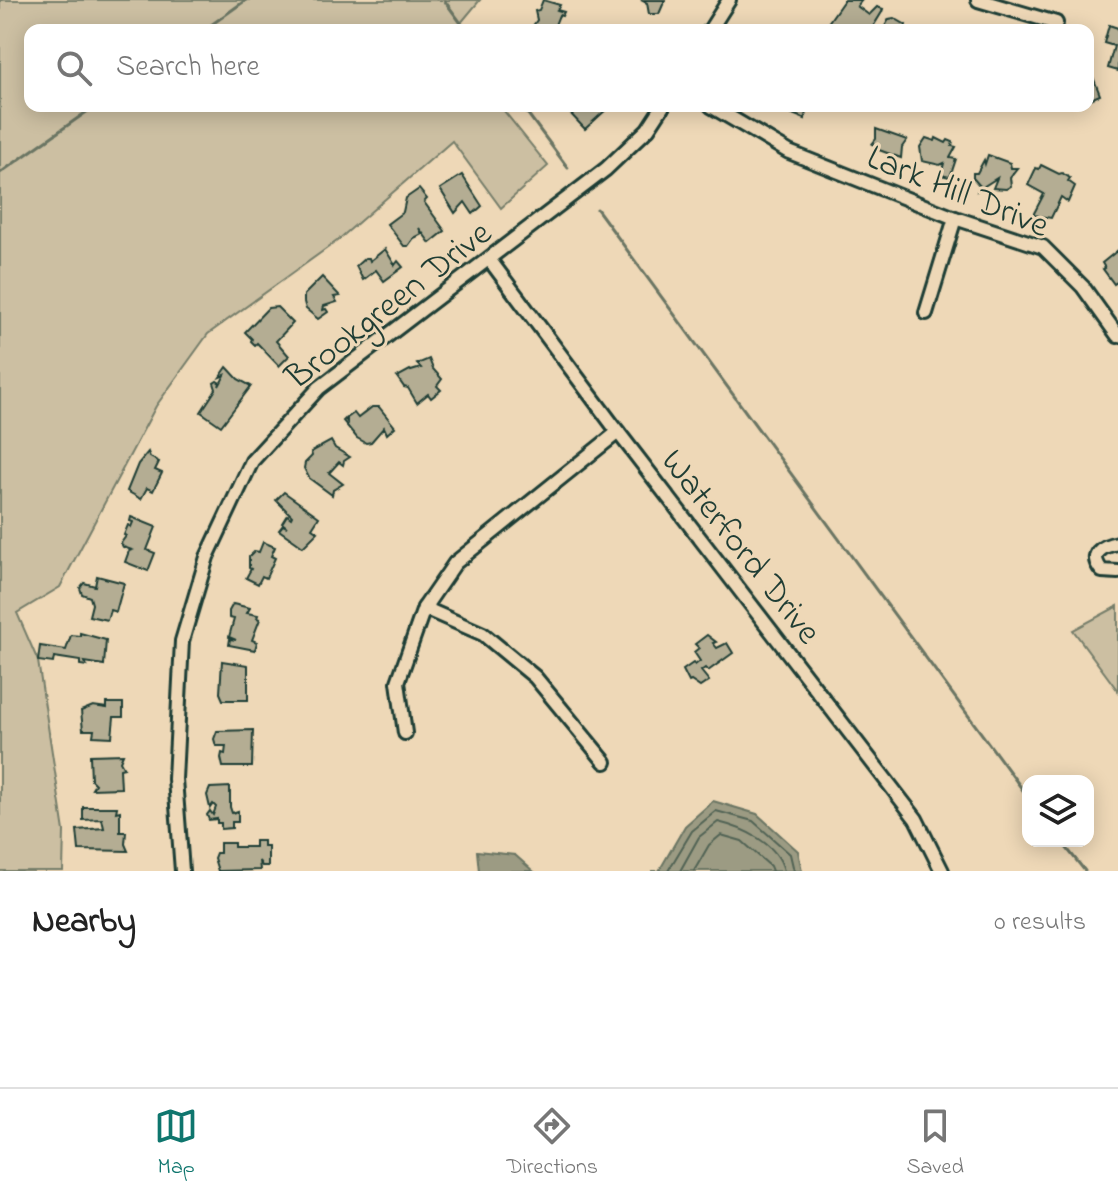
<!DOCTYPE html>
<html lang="en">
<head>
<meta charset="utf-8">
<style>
	:root { --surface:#fff; --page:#f2f2f2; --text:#222; --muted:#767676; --line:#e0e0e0; --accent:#0f766e }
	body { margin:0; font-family:"Indie Flower",sans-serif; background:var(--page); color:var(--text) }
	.controls { position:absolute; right:24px; bottom:24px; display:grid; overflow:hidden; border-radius:16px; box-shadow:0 4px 20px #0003 }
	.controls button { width:72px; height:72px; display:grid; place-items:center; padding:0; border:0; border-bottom:2px solid var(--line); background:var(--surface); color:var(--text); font:40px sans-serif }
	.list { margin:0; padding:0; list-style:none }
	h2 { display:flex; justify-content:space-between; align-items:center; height:104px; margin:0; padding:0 32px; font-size:34px }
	h2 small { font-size:26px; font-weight:400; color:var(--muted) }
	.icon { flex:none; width:44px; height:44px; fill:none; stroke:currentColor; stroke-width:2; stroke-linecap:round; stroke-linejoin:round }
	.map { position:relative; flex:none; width:1118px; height:871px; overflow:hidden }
	.search { position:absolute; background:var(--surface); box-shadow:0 4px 20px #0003; left:24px; right:24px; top:24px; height:88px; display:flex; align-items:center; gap:20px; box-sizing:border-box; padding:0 28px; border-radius:16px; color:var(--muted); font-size:30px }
	.sheet { height:216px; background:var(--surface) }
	nav { display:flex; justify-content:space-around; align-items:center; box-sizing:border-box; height:112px; border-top:2px solid var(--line); background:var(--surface); font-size:22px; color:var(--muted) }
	nav a { display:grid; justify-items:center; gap:4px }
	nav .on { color:var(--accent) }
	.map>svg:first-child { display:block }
</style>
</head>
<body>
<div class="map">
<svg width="1118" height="871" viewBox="0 0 1118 871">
	<rect width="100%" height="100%" fill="#eed8b7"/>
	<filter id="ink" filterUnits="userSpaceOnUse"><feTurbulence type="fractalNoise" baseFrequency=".0125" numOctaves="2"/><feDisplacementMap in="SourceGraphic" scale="16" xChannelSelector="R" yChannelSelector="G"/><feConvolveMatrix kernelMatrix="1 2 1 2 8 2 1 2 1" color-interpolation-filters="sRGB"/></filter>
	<g filter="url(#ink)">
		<g fill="#ccbfa2" stroke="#767e6b" stroke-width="2">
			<polygon points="0,0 480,0 455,30 30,30 30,106 500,106 548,166 501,208 452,141 337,241 208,334 156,406 60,587 17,613 38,661 64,831 63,871 0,871"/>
			<polygon points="1118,606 1118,691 1073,630"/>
		</g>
		<g fill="#9c9b83" stroke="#6a7563" stroke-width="2">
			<polygon points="713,801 757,814 798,851 802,871 651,871 659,871 685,826"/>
			<polygon points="477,851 515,855 533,871 479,871"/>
		</g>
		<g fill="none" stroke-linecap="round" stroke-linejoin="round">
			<g stroke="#516354" stroke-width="2">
				<polyline points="668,871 692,831 716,811 753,821 790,854 794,871"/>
				<path d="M 680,871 L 699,837 L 718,822 C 743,828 778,843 784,871"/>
				<polyline points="694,871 709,845 721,835 742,841 770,866 772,871"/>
			</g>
			<g stroke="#6a7563" stroke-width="3">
				<polyline points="444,0 466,30"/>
				<polyline points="204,30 246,0"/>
				<polyline points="522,106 568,168"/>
				<polyline points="0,173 95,106"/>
				<polyline points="597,209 1028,797"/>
				<polyline points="1061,841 1085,871"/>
			</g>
		</g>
		<g fill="#b4ad93" stroke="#1f3d34" stroke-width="2">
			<polygon points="543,0 560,5 557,10 564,12 562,16 559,15 553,30 530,30 537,20 535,11 539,10"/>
			<polygon points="641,0 665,0 659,14 649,14 647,3"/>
			<polygon points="844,0 862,0 857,6 869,15 877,7 883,9 882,12 871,30 823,30"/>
			<polygon points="894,18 906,25 905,28 908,30 883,30 889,19"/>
			<polygon points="1109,25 1118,28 1118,71 1108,68 1114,46 1104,43"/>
			<polygon points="1088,71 1093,77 1100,95 1088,100"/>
			<polygon points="569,106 606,106 608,108 585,129 566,109"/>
			<polygon points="784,106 810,106 806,109 805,119 785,111"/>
			<polygon points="876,129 907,140 902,147 901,158 879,150 879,147 872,144 876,139"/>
			<polygon points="926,138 935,141 936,138 946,143 948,140 953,142 952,146 956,147 950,158 956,159 950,177 941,175 944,163 940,165 922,161 920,147"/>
			<polygon points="988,155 1010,163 1011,168 1017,168 1010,177 1011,186 1006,189 993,188 997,178 978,190 980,186 973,178 973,173 977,173 984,160 985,164"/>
			<polygon points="1041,165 1059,174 1062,173 1070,178 1068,181 1075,186 1068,202 1061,197 1051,218 1033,215 1044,194 1028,185 1036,168 1039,169"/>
			<polygon points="462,175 482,206 473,214 465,202 455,213 440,189"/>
			<polygon points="419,189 427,199 424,202 445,231 430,243 419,228 422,234 414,238 408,246 404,246 387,224 403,212 406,198"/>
			<polygon points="385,249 395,265 398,261 403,267 384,281 376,270 363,280 356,266 365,258 369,258 370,261"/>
			<polygon points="1118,250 1118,281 1114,284 1103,269 1105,268 1102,263"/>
			<polygon points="322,277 340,296 334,297 337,302 324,306 323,310 326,309 328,312 318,319 306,309 304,302 304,295"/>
			<polygon points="277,307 293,323 276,341 289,356 279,366 257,343 255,345 251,341 252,339 245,332 268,308"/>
			<polygon points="429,359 433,369 442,379 437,386 441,390 431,398 428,394 417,403 408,388 404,387 397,377 410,370 411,371 421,368 417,364"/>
			<polygon points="227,367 238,379 251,386 221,426 201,412 216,389 214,383 217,381 220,383 219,386 225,375 220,377"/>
			<polygon points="372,407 379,407 395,427 387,434 384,427 371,442 366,443 357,438 343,421 345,419 347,422 347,418 354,413 358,418"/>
			<polygon points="331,441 335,448 350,457 344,461 343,465 339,462 329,473 343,484 333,490 332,495 309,478 304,468 305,463 312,456 311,452"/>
			<polygon points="148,452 150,457 159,462 155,470 162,473 153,491 147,488 141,499 127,491 138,464"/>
			<polygon points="284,492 319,517 312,528 318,532 303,547 279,530 283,525 287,527 282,523 287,515 291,518 292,516 276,500"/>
			<polygon points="131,517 156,527 147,550 155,553 148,571 125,562 129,551 132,550 123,547 121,543 126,536 124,535 128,525 131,527 133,522 130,521"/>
			<polygon points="263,542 275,547 271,556 275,558 266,578 262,576 258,584 246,578 251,569 249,568 249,557 255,551 259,552"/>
			<polygon points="97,576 124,583 116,612 110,610 107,620 89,616 92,604 90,597 82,594 80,588 84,583 95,586"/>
			<polygon points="233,604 250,608 247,613 258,615 257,618 260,619 252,640 257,642 255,650 229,645 230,639 236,640 229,637 234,619 229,618 229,611"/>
			<polygon points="80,633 106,640 104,665 85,662 87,666 80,665 80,661 54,657 53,663 38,661 40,646 66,650 71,635 80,636"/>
			<polygon points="707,635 716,642 713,643 717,648 727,643 733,653 708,671 705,668 701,671 709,681 700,687 691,681 689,682 683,670 693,663 695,665 700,661 694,652 699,648 695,644"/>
			<polygon points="222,661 248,665 248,700 223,700 220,693"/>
			<polygon points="107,703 123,703 123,717 114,717 112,737 93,736 94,730 83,730 81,711 93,706 107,708"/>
			<polygon points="253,730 252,767 223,767 221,758 222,753 225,754 226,746 216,746 214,739 217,731"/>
			<polygon points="123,754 120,761 124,768 120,769 121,788 92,789 95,784 91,780 90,755"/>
			<polygon points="230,787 230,807 232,813 238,811 238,822 232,822 232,828 221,829 221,823 217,823 217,819 209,820 207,815 210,811 213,815 216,807 213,804 210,808 207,795 210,788"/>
			<polygon points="83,807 117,807 116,812 120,811 120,832 126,832 125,844 128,851 79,850 77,830 104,828 102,819 83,820"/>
			<polygon points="255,841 263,841 263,846 268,846 268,866 262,866 259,861 260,870 218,871 214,858 216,853 220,853 220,843 234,843 234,847 255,847"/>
		</g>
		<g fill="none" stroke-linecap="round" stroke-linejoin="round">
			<defs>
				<g id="minor">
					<polyline points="978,0 1056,23"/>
					<polyline points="710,30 729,0"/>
					<polyline points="711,106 789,152 955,218 1043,247 1083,287 1118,336"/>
					<polyline points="489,259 618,432 916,819 942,871"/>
					<polyline points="926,313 955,218"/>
					<path d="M 1118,543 C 1101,546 1088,554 1102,571 L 1118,572"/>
					<polyline points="424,608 483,634 535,677 605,762"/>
					<polyline points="405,733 398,682 424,608 455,563 618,432"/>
					<polyline points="182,871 175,779 182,641 207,557 252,461 319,388 606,169 648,129 663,106"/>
				</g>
			</defs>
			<use href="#minor" stroke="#1f3d34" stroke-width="18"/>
			<use href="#minor" stroke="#eed8b7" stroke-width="12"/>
		</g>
	</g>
	<g text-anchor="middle" stroke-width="6" stroke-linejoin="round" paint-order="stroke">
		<g font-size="36" fill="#1f3d34" stroke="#eed8b7">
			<text transform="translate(959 189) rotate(22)" y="13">Lark Hill Drive</text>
			<text transform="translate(387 303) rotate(-38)" y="13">Brookgreen Drive</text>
			<text transform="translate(743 545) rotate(52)" y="13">Waterford Drive</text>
		</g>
	</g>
</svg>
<div class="controls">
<button><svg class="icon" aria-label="layers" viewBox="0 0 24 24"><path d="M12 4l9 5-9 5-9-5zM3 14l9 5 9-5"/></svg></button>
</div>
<div class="search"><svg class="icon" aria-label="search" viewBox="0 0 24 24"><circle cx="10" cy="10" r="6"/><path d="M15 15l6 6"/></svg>Search here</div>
</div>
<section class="sheet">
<h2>Nearby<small>0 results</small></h2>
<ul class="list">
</ul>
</section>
<nav>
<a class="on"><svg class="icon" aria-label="map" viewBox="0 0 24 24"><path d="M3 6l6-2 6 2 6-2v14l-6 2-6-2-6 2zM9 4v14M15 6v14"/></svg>Map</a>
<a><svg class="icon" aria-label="directions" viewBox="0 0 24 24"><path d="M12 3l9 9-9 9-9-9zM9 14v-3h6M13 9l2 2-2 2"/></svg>Directions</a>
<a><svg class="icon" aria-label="saved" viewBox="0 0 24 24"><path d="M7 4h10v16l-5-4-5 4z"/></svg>Saved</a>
</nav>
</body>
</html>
